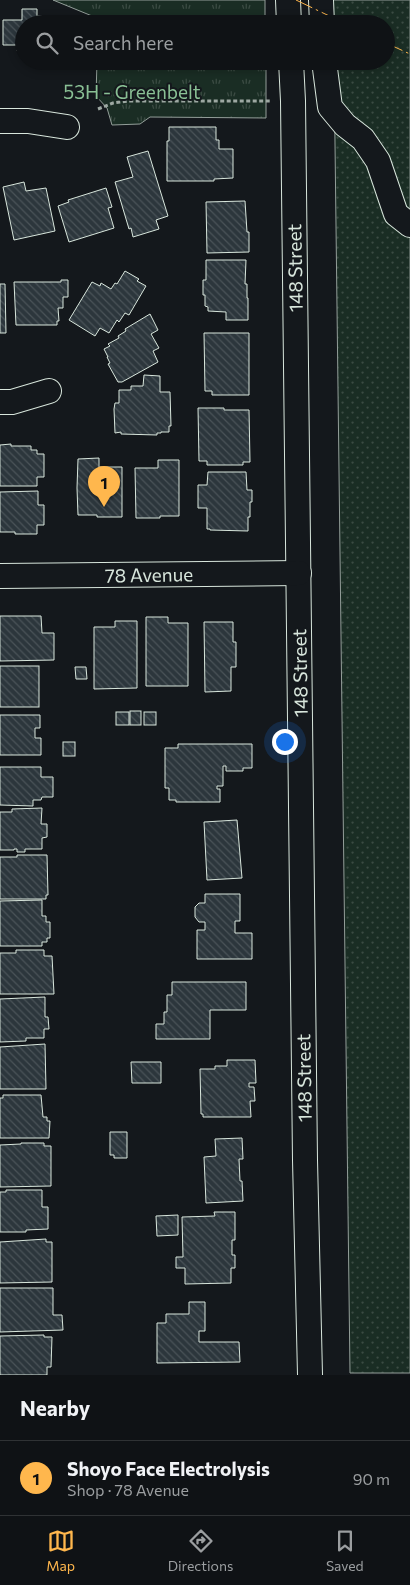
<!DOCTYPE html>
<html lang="en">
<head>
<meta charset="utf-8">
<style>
	:root { --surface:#0f1215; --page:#181b1e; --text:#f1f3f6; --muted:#9b9ea0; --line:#2f3234; --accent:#ffb74d }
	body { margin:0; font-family:Commissioner,sans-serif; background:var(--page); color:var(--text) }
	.you { position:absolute; left:284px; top:741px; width:18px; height:18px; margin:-12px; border:4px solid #fff; border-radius:50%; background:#1a73e8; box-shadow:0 0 0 8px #1a73e833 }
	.badge { display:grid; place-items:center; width:32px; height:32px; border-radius:50%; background:var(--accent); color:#111; font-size:16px; font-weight:700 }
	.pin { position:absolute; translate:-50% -41px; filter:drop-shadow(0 1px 2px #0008) }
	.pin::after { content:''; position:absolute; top:26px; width:18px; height:15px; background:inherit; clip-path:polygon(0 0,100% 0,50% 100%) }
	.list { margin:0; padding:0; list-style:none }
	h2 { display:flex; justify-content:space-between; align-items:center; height:65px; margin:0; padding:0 20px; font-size:21px }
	h2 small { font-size:16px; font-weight:400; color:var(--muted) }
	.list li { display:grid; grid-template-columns:32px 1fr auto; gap:15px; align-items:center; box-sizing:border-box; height:75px; padding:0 20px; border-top:1px solid var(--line) }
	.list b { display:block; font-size:19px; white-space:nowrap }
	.list p { margin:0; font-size:16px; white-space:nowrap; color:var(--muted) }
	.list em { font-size:16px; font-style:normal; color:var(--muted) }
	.icon { flex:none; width:28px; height:28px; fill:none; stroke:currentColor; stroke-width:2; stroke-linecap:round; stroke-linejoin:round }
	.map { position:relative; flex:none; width:410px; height:1375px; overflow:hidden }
	.search { position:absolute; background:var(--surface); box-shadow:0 2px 8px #0003; left:15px; right:15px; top:15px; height:55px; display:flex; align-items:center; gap:12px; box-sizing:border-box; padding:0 18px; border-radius:28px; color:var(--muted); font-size:19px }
	.sheet { height:140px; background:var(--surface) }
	nav { display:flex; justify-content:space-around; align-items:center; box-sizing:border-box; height:70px; border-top:1px solid var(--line); background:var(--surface); font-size:14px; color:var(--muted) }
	nav a { display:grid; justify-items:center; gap:2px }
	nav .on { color:var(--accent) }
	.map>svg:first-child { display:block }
</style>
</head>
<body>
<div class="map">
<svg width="410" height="1375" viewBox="0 0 410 1375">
	<defs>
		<pattern id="grass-dots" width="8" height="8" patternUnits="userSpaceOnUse" patternTransform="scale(1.25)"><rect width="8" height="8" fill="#1a2d24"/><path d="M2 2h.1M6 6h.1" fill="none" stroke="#3b4b43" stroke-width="1.8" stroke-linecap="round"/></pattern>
		<pattern id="park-tufts" width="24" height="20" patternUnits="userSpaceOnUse" patternTransform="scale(1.25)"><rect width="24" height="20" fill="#1a2d24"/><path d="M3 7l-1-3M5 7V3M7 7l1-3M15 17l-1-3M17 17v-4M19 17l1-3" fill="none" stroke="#3b4b43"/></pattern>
		<pattern id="building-back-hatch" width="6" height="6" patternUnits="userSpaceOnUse" patternTransform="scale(1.25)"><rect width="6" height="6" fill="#2c363c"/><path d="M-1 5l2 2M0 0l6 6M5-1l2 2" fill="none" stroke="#4a5358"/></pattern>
	</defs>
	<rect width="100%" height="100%" fill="#14181c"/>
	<polygon fill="url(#grass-dots)" stroke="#939e99" points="333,0 410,0 410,1373 350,1373 334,61 386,61 386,24 334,24"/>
	<g fill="url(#park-tufts)" stroke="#939e99">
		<polygon points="53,0 265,0 265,24 98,24 97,18"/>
		<polygon points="97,61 266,61 266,118 150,117 140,124 112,125 107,108 96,96"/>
	</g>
	<g fill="url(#building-back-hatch)" stroke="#d8e6dc">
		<polygon points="22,9 37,9 37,16 77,16 77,24 24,24 24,51 17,51 17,45 3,45 3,20 22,20"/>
		<rect x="29" y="61" width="43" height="1"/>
		<polygon points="169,127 216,127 216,140 219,140 219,149 233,149 233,178 214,179 214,181 167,181 167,141 169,141"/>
		<polygon points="148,151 168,216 156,220 159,229 133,237 131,228 129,229 115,182 133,177 127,157"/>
		<polygon points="24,182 26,191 46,188 55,231 14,240 3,187"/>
		<polygon points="106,188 112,207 108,208 114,228 69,242 58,206 69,202 68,200"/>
		<polygon points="245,201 247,232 249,232 249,252 207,253 206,202"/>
		<polygon points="206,260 246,260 245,284 247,284 247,298 248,298 248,320 226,320 226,312 208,311 208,307 205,306 205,295 203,295 203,280 206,280"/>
		<polygon points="125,271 139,279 137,281 146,286 129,315 125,313 119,322 117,320 109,333 100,328 95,336 69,320 92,282 100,286 101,283 111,289 115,283 117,284"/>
		<polygon points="61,280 68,280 68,297 63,297 63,308 58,308 59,321 57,321 57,325 16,325 14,282 61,282"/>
		<polygon points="0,284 5,284 6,333 0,333"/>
		<polygon points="150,314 158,330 151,334 159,348 153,351 158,362 122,382 118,382 108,364 110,363 107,357 108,357 104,349 110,346 108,344 119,338 118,336 126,331 125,329"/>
		<polygon points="204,333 249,333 249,395 212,395 212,391 205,391"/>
		<polygon points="144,375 160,376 160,392 170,392 171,426 169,426 169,432 161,432 161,433 157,433 157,435 121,434 121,432 115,433 114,409 115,403 119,403 119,390 131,390 131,386 143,386"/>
		<polygon points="198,408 224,408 224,410 249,410 250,462 243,462 243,465 207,465 207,461 199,461"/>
		<polygon points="11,444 11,446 31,446 31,450 37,450 37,454 44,454 44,477 37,477 37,486 0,486 0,445"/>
		<polygon points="99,458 99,467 122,467 122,517 97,517 97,515 78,515 77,488 78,459"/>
		<polygon points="158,460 179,460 179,516 160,516 160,518 136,518 135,468 158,468"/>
		<polygon points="208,472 246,472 247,490 252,490 252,502 250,502 250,517 248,517 248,531 210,530 210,529 207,529 207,508 198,508 198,485 207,485"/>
		<polygon points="38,491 38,505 44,505 44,525 37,525 37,534 15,534 15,532 0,532 0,492"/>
		<polygon points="0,616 41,616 42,633 54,633 54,660 0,661"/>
		<polygon points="146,617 168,617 168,623 188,623 188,686 146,686"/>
		<polygon points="115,621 137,621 137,688 94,689 94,627 115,627"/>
		<polygon points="204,622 233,622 233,642 236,642 236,667 231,667 231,691 205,692"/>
		<rect x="0" y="666" width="39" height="41"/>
		<polygon points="75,667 86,667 87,679 76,679"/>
		<rect x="130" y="711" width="11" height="14"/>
		<rect x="116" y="712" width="13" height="13"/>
		<rect x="144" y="712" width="12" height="13"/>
		<polygon points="0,715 40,715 40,728 35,728 35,738 41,738 41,755 0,755"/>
		<rect x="63" y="742" width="12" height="14"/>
		<polygon points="178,744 252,744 252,768 243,768 243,771 226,771 226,766 223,766 223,786 217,786 217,789 220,789 220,802 176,802 176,800 169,800 169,788 165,788 165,748 178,748"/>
		<polygon points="0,767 41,767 41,777 53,777 53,797 42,797 41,800 33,800 33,806 0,805"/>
		<polygon points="42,808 41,824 47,824 47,837 42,838 42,849 25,849 25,852 17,852 17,849 14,849 14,850 0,850 0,812 12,812 12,809"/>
		<polygon points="237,820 242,878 207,880 204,822"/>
		<polygon points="17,855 47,855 48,895 46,895 46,899 0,899 0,857 17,857"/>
		<polygon points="205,894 240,894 240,921 235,921 235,933 252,933 252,959 197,959 197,930 205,930 205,922 199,922 195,917 195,907 199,903 205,903"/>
		<polygon points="42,900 42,916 46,916 46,922 50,922 50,938 47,938 47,942 42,942 42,946 0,946 0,901"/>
		<polygon points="16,950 44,950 44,956 52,956 54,994 0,994 0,953 16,953"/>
		<polygon points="172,982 246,982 246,1010 210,1010 210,1039 156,1039 156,1024 164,1024 164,1012 167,1012 167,995 172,995"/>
		<polygon points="45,997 45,1017 48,1017 49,1029 44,1029 44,1038 26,1038 26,1041 0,1042 0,999"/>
		<polygon points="45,1044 46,1089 0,1089 0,1047"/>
		<polygon points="227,1060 255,1060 256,1083 249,1083 249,1087 254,1087 255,1101 250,1101 251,1117 203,1117 203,1114 201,1114 200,1069 215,1069 215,1066 227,1066"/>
		<polygon points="131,1062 161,1062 161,1083 132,1083"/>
		<polygon points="3,1095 41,1095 43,1117 47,1117 47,1121 50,1121 49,1138 0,1138 0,1098 3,1098"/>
		<polygon points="110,1132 127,1132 127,1158 114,1158 114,1155 110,1155"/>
		<polygon points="242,1138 243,1159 239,1159 240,1181 242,1181 243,1201 206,1203 204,1157 216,1156 215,1139"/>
		<polygon points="21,1143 44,1143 44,1146 51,1146 51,1186 0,1187 0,1145 21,1144"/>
		<polygon points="6,1190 42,1190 42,1207 48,1207 48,1229 26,1230 26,1232 0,1232 0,1192 6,1192"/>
		<polygon points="214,1212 235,1212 235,1240 232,1240 232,1255 235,1255 235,1268 231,1268 231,1283 185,1284 185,1268 176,1268 176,1257 183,1257 182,1217 215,1216"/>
		<polygon points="178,1215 178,1235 157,1236 156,1216"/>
		<polygon points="46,1239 46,1242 52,1242 52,1282 0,1283 0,1242"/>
		<polygon points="0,1288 53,1288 53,1315 62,1315 63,1330 0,1332"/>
		<polygon points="189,1302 205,1302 205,1331 199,1331 199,1342 239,1342 240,1362 157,1363 157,1323 166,1323 166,1314 189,1314"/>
		<polygon points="44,1335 44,1337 52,1337 51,1367 47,1367 47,1375 0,1375 0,1336"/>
	</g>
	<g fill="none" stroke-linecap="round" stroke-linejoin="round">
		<defs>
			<g id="minor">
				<polyline points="288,0 289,24"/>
				<polyline points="321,0 322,24"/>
				<polyline points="291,61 293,101 305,1160 310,1375"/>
				<polyline points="324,61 330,107 345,125 363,139 378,161 396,214 410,225"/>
				<polyline points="0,121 28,121 67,127"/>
				<polyline points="0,402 12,402 49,391"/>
				<polyline points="0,576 299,573"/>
			</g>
		</defs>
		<use href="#minor" stroke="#d8e6dc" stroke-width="26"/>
		<polyline stroke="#9da8a2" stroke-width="3" stroke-dasharray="4 2.5" stroke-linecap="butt" points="98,109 113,103 128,101 271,101"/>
		<use href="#minor" stroke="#14181c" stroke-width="24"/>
		<g stroke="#ffb74d" stroke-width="1" stroke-dasharray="18 4 2.5 4" stroke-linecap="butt">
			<polyline points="296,0 346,24"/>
			<polyline points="386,43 410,54"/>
		</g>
	</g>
	<g text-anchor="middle" stroke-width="4" stroke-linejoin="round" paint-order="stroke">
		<g font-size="19" fill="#8ac095" stroke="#14181c">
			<text x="132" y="99">53H - Greenbelt</text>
		</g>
		<g font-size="19" fill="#d8e6dc" stroke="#14181c">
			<text transform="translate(295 268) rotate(-91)" y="7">148 Street</text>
			<text transform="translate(149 575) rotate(-1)" y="7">78 Avenue</text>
			<text transform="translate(300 673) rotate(-91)" y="7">148 Street</text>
			<text transform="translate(304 1078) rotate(-91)" y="7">148 Street</text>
		</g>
	</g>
</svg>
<div class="you"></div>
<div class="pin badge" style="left:104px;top:507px">1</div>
<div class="search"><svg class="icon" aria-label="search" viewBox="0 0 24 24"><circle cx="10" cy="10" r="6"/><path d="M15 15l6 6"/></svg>Search here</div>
</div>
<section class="sheet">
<h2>Nearby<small></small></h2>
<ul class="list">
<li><span class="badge">1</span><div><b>Shoyo Face Electrolysis</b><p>Shop · 78 Avenue</p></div><em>90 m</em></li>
</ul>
</section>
<nav>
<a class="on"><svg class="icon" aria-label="map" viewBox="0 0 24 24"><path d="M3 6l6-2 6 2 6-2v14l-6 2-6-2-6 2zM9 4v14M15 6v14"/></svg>Map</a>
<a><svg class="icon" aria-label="directions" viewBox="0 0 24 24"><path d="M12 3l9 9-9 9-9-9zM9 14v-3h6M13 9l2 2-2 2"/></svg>Directions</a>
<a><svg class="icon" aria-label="saved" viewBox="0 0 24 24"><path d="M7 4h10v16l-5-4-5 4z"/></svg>Saved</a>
</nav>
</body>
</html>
